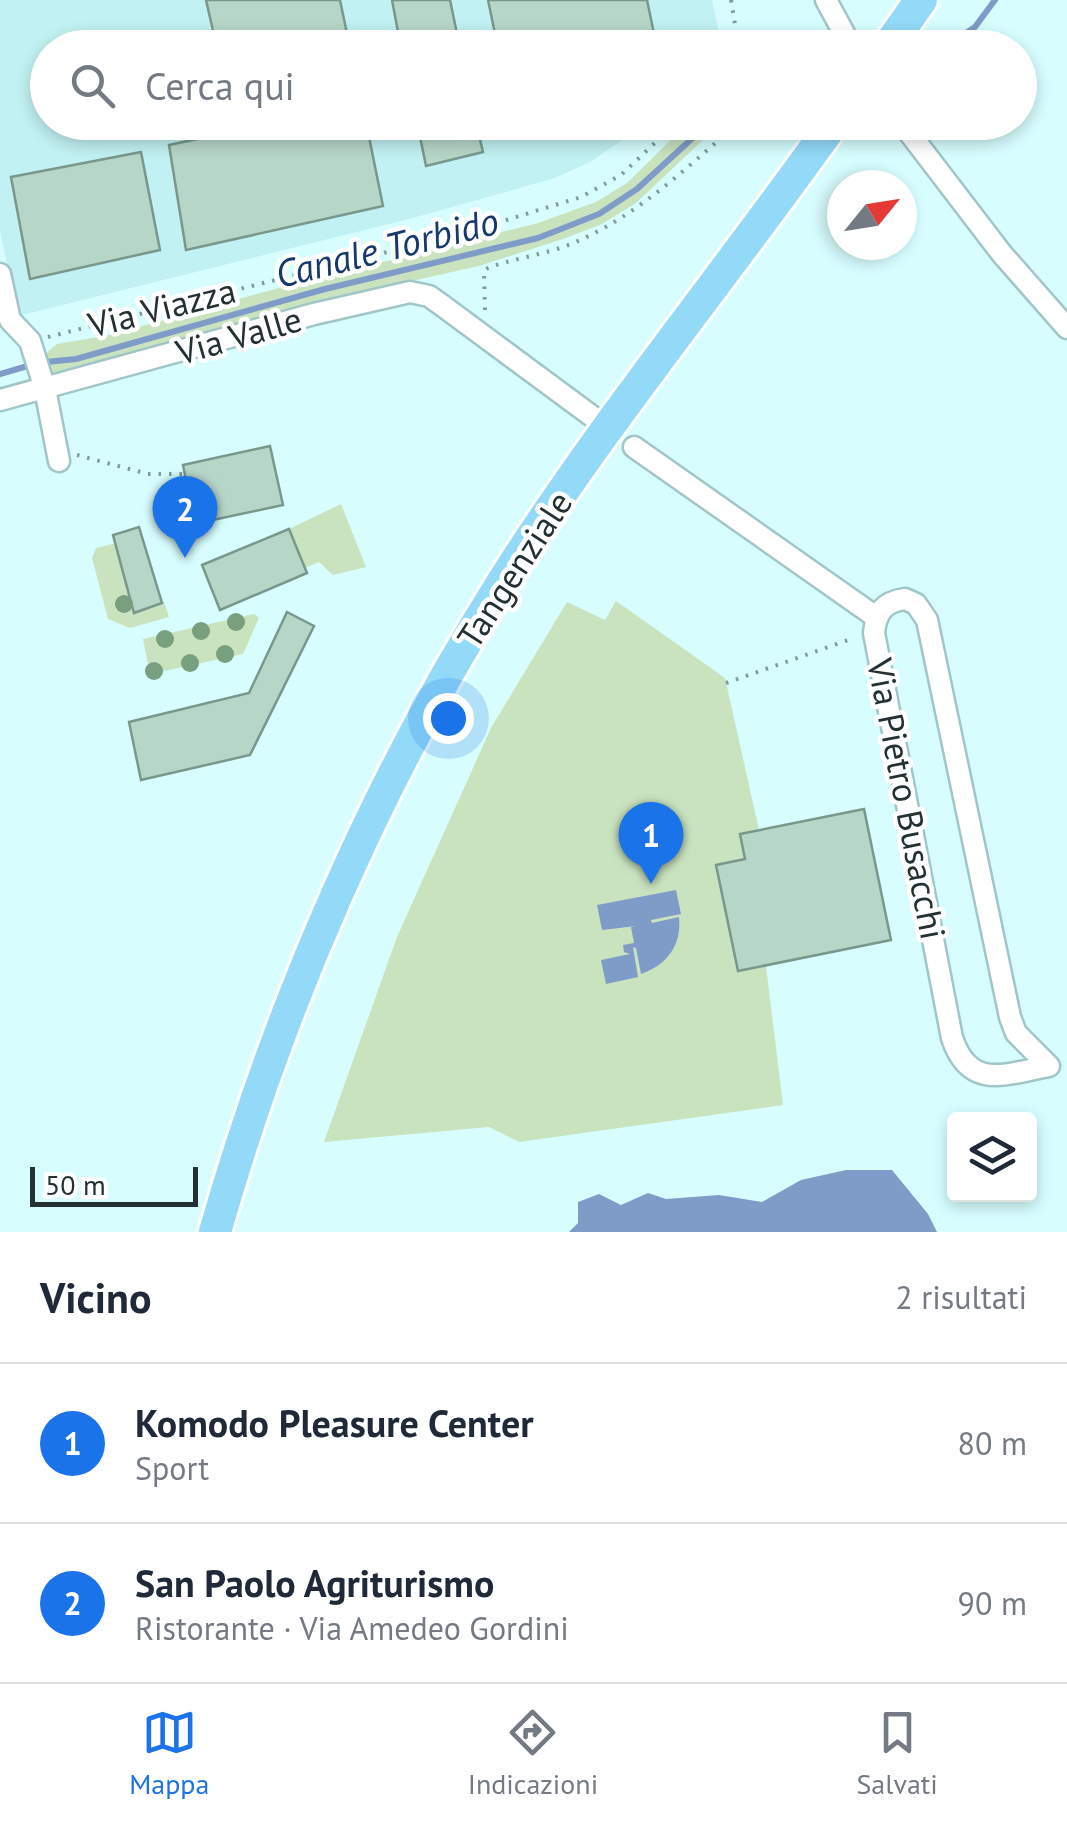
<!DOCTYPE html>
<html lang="it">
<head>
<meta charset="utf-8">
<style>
	:root { --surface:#fff; --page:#f6f6f7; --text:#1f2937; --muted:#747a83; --line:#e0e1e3; --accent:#1a73e8 }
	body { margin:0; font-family:"PT Sans",sans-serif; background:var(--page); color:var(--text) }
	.controls { position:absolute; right:30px; bottom:30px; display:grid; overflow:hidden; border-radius:10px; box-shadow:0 5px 15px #0003 }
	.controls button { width:90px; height:90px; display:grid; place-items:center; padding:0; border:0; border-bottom:2px solid var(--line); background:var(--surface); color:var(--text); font:50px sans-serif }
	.compass { position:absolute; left:827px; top:170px; width:90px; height:90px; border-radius:50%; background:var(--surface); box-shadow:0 5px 15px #0003; rotate:60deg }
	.scale { position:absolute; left:30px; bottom:25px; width:168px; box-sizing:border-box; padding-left:10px; border:5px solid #233132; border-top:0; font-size:28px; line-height:35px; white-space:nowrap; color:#233132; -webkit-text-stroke:8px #fff; paint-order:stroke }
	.you { position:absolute; left:448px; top:718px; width:35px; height:35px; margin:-25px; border:8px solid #fff; border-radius:50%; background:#1a73e8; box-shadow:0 0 0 15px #1a73e833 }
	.badge { display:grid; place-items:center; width:65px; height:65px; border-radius:50%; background:var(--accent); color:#fff; font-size:32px; font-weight:700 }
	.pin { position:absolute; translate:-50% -82px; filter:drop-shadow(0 2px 5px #0008) }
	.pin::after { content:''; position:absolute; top:52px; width:35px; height:30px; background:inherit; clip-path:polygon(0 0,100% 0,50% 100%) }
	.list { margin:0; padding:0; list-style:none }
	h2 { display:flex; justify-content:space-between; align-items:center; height:130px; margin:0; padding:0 40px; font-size:42px }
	h2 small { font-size:32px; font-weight:400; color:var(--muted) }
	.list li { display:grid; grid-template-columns:65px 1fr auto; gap:30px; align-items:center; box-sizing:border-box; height:160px; padding:0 40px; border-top:2px solid var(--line) }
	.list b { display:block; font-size:38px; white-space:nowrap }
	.list p { margin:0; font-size:32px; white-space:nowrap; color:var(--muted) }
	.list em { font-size:32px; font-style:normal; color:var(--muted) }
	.icon { flex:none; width:55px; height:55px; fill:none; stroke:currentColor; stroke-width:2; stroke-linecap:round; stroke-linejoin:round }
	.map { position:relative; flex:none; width:1067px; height:1232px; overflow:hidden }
	.search { position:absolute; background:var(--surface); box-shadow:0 5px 15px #0003; left:30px; right:30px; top:30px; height:110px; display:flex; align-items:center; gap:25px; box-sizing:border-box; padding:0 35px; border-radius:55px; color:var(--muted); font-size:38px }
	.sheet { height:450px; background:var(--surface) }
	nav { display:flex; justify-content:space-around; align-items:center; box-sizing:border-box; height:140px; border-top:2px solid var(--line); background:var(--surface); font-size:28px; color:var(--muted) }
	nav a { display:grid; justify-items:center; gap:5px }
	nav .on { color:var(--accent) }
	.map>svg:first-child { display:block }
</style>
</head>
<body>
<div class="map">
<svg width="1067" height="1232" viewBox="0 0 1067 1232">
	<rect width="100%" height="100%" fill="#d7fdfe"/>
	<polygon fill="#c1f1f2" points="0,0 712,0 722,47 48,48 48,122 646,123 592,161 555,178 409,219 18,316 0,231"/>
	<g fill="#c9e3bf">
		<polygon points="688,123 721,123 636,203 602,224 563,239 479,266 317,302 199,339 56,374 48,371 44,355 57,344 110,335 275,289 538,223 596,202 627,183"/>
		<polygon points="341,504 366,567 333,575 319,562 305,568 289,529"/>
		<polygon points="116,543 135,612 164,602 169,617 130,628 108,619 92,558 96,548"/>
		<polygon points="616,601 725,678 759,830 864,809 891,940 766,966 783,1105 519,1142 489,1127 324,1142 397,937 491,728 567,602 605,620"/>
		<polygon points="254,614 259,618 243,654 150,674 143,639"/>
	</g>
	<g fill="#7f9bc8">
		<path d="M 676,890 L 681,914 L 651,920 L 652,923 L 679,917 C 682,945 667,965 641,974 L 636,948 L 633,947 L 638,977 L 606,984 L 601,960 L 630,954 L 624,952 L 623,945 L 634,943 L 631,927 L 636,926 L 602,930 L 597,905 Z"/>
		<polygon points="846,1170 892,1170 928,1214 937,1232 569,1232 578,1223 578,1202 599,1194 621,1205 648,1193 666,1199 719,1195 762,1202 801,1180"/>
	</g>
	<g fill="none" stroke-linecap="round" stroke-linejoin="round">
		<g stroke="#7f9bc8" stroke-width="6">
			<polyline points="963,35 975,27 995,0"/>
			<polyline points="46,362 76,359 325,289 538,238 599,214 637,189 710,122"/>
			<polyline points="0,374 31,365"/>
		</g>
	</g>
	<g fill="#b6d6c8" stroke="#79988b" stroke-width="2.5">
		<polygon points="206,0 340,0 350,48 217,48"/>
		<polygon points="392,0 450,0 460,48 401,48"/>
		<polygon points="488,0 647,0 657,48 498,48"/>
		<polygon points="233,122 366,122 383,206 186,250 169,145 235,131"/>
		<polygon points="417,122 476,122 483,152 426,166"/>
		<polygon points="141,152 160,250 30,279 11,177"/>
		<polygon points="270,446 283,505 185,526 175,483 186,480 183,465"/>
		<polygon points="139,527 162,603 134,613 113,535"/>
		<polygon points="289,529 307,573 220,610 202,565"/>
		<polygon points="287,612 314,626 250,755 141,780 129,722 249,693"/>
		<polygon points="864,809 891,940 738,971 716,865 745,859 740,834"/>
	</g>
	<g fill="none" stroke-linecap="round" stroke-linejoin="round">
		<defs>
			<g id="minor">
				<polyline points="826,0 852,48"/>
				<polyline points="901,122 1002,254 1067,328"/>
				<polyline points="0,274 10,320 30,341 45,389 59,461"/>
				<polyline points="0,400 314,314 410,292 429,296 443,306 593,417"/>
				<polyline points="634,447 876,617"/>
				<path d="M 905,599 L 916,604 L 927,620 L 1010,1017 L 1016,1033 L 1049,1066 C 1005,1074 970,1091 952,1038 L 874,633 C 876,612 884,602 905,599 Z"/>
			</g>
			<g id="primary">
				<polyline points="887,48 921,0"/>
				<path d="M 215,1232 C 279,1007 377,781 502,583 C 603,423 724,277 834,122"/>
			</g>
		</defs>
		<use href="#minor" stroke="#a1c6c7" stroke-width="25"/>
		<use href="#primary" stroke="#fff" stroke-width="38"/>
		<g stroke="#809b9c" stroke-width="4" stroke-dasharray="2.5 8" stroke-linecap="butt">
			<polyline points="731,0 739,48"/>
			<path d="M 485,310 L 484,271 L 488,268 C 514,258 544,255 571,244 C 636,217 684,170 736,125 L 745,122"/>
			<polyline points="48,337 471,231 581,197 621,175 677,122"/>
			<polyline points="77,455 148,474 185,474"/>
			<polyline points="726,683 854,638"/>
		</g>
		<use href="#minor" stroke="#fff" stroke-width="20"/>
		<use href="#primary" stroke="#92daf7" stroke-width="32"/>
	</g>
	<g fill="#78a07e">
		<circle cx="124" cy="604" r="9"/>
		<circle cx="236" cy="622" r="9"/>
		<circle cx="201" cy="631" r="9"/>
		<circle cx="165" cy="639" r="9"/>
		<circle cx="225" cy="654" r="9"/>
		<circle cx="190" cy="663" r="9"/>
		<circle cx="154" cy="671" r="9"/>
	</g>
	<g text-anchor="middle" stroke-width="9" stroke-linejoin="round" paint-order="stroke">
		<g font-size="35" fill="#233132" stroke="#fff">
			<text transform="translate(162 308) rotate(-14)" y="12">Via Viazza</text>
			<text transform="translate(239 336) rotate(-16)" y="12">Via Valle</text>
			<text transform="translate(515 570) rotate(-57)" y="12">Tangenziale</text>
			<text transform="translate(906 799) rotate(79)" y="12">Via Pietro Busacchi</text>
		</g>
		<g font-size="38" font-style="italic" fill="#15386e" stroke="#fff">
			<text transform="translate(387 248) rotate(-14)" y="13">Canale Torbido</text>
		</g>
	</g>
</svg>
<div class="controls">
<button><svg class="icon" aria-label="layers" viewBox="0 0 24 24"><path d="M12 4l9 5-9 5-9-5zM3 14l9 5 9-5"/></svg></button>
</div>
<svg class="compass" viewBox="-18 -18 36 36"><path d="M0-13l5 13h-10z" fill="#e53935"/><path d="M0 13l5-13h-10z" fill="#747a83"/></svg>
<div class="scale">50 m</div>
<div class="you"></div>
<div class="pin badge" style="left:651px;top:884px">1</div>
<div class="pin badge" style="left:185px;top:558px">2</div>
<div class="search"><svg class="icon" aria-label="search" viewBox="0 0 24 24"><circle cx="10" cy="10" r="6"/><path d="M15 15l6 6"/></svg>Cerca qui</div>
</div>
<section class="sheet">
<h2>Vicino<small>2 risultati</small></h2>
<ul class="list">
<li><span class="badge">1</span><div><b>Komodo Pleasure Center</b><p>Sport</p></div><em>80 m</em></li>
<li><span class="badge">2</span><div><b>San Paolo Agriturismo</b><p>Ristorante · Via Amedeo Gordini</p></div><em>90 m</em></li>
</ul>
</section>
<nav>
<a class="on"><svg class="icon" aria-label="map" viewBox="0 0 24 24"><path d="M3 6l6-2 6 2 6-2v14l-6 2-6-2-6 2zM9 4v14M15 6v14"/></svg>Mappa</a>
<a><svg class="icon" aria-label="directions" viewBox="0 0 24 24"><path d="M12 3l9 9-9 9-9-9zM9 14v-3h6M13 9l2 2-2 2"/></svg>Indicazioni</a>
<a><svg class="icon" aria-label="saved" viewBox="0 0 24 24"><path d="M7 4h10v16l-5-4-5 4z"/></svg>Salvati</a>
</nav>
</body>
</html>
